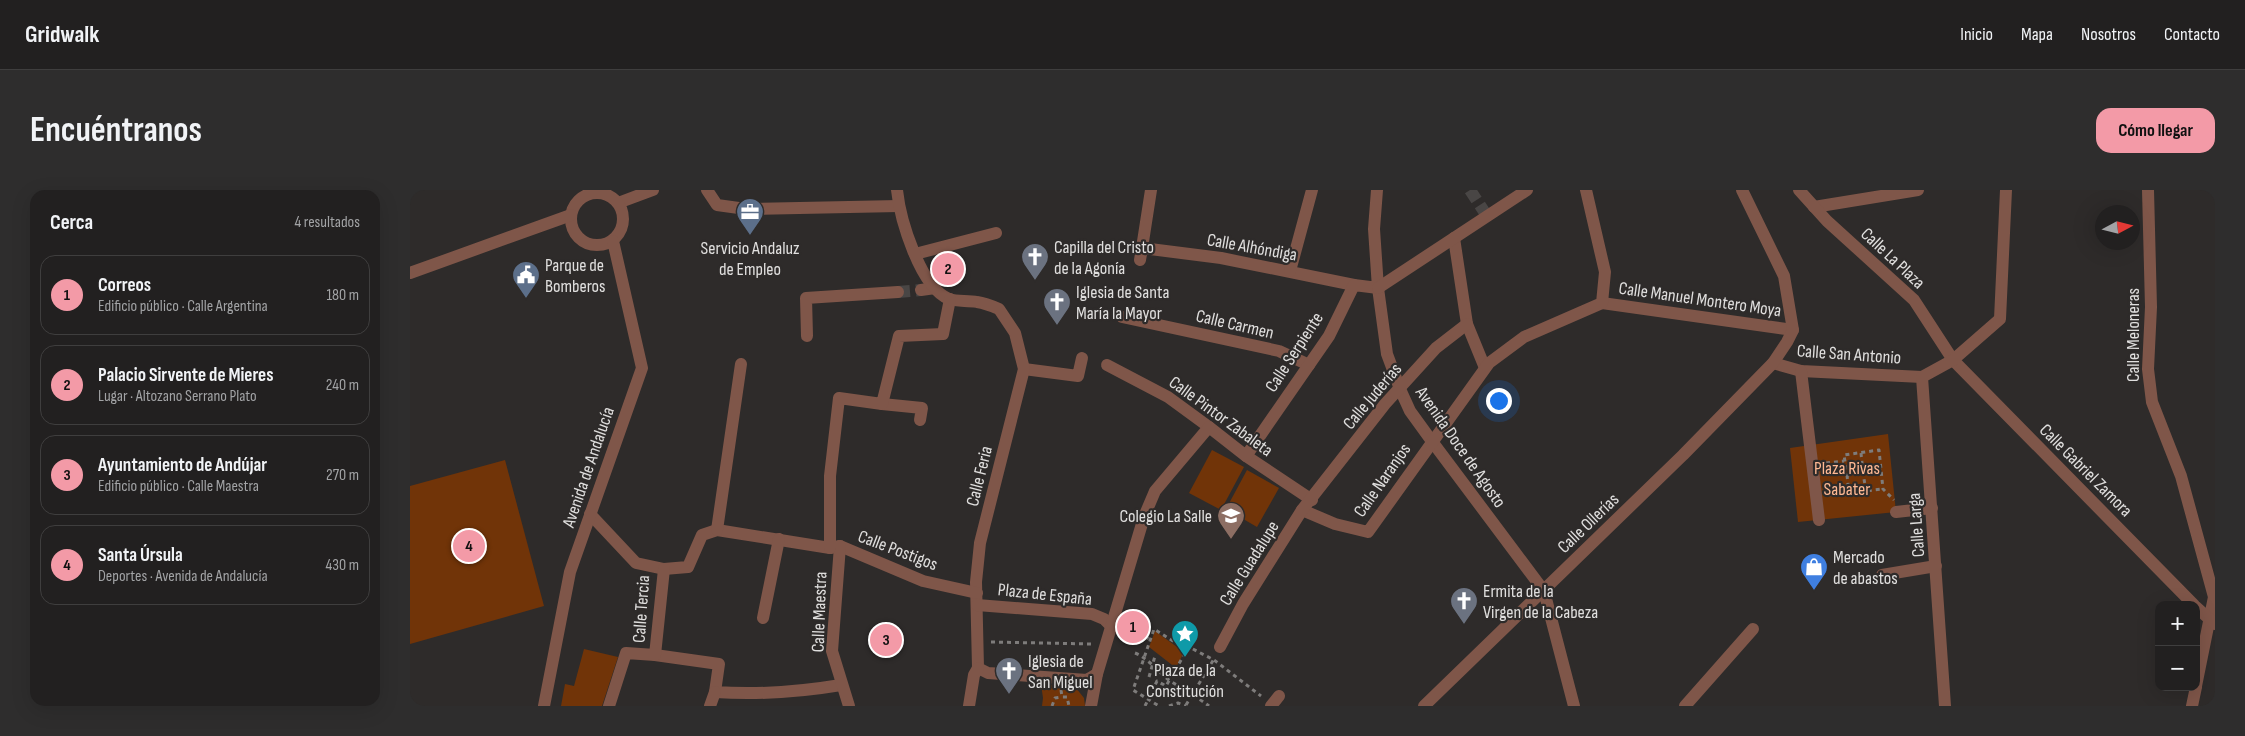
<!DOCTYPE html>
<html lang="es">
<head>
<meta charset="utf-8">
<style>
	:root { --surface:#222020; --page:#2e2d2d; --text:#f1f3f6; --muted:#a2a3a5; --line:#3f3e3e; --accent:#f39aa7 }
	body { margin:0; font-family:"Sofia Sans Condensed",sans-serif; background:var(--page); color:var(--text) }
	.controls { position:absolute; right:15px; bottom:15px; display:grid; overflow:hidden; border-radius:10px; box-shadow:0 5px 20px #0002 }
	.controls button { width:45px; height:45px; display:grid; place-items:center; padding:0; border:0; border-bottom:1px solid var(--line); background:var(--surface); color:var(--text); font:25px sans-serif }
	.compass { position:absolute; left:1685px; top:15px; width:45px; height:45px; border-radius:50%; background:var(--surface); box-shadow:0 5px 20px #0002; rotate:83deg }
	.you { position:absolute; left:1088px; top:210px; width:18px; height:18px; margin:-12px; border:4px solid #fff; border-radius:50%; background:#1a73e8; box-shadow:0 0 0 8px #1a73e833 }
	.badge { display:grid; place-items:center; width:32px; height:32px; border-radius:50%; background:var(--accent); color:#111; font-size:16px; font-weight:700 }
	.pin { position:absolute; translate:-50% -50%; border:2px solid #fff; box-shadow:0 1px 5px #0006 }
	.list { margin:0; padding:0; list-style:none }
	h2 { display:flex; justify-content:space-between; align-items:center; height:65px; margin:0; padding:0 20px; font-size:21px }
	h2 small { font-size:16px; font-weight:400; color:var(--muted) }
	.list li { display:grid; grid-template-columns:32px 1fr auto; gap:15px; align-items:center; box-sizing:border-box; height:80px; margin:0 10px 10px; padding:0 10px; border:1px solid var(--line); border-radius:15px }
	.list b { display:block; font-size:19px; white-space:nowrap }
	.list p { margin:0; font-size:16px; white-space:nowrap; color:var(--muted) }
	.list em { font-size:16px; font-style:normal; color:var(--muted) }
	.map { position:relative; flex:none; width:1805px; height:516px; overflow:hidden; border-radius:15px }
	header { display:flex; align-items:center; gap:30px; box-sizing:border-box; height:70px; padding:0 25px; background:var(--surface); border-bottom:1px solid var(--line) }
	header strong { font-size:24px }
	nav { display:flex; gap:28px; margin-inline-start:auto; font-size:18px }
	.intro { display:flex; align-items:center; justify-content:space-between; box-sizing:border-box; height:120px; padding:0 30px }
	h1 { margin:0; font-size:35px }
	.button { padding:12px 22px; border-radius:15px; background:var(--accent); color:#111; font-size:18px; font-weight:700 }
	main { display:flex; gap:30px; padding:0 30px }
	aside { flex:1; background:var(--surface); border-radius:15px; box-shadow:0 5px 20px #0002 }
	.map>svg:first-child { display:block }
</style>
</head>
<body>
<header>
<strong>Gridwalk</strong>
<nav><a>Inicio</a><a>Mapa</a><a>Nosotros</a><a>Contacto</a></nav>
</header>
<div class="intro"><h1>Encuéntranos</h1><a class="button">Cómo llegar</a></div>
<main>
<aside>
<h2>Cerca<small>4 resultados</small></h2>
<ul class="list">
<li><span class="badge">1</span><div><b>Correos</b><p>Edificio público · Calle Argentina</p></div><em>180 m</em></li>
<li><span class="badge">2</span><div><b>Palacio Sirvente de Mieres</b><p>Lugar · Altozano Serrano Plato</p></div><em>240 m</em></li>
<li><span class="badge">3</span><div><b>Ayuntamiento de Andújar</b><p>Edificio público · Calle Maestra</p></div><em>270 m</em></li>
<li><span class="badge">4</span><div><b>Santa Úrsula</b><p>Deportes · Avenida de Andalucía</p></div><em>430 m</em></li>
</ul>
</aside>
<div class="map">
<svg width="1805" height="516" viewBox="0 0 1805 516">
	<rect width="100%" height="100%" fill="#2e2b2a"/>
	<g fill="#713408">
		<polygon points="1478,244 1486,322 1388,332 1380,258"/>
		<polygon points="802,260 834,277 811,320 779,303"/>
		<polygon points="95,270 134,416 0,454 0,296"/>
		<polygon points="837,280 869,298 847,337 816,319"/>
		<polygon points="745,441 774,462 766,478 739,457"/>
		<polygon points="174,459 208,467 192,516 151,516 155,494 164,496"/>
		<polygon points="631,494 666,498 674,508 675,516 632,516 633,508"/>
	</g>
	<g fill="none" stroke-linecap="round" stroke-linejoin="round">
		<g stroke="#494645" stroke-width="12" stroke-dasharray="12 6" stroke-linecap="butt">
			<polyline points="1060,0 1077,26"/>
			<polyline points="488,102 511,100"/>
		</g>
		<g stroke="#7e7c7b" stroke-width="3" stroke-dasharray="4 4" stroke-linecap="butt">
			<polyline points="1451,263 1453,283"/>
			<polyline points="1416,273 1434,271"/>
			<polyline points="1453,281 1471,278"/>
			<polyline points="1437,285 1439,303"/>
			<polyline points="1456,301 1453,283 1437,285 1434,265 1469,260 1473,299 1484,310"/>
			<polyline points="1418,305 1473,299"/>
			<polyline points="735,447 740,449"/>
			<polyline points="581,452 682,454"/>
			<polyline points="777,460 779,457 804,470 851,506"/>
			<path d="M 725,463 C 738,468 747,481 759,490 C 772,499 786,506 799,516"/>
			<polyline points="739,487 745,466"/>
			<polyline points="651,500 652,507 657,507 659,516"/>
			<polyline points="776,515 804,469"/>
			<polyline points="642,516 645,508 652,507"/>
			<polyline points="735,516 747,491 756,496 777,460 744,439 723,500 749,516"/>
			<polyline points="759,516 768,513 776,516"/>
		</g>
		<g stroke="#7f5649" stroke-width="12">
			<polyline points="1044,48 1057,134 1075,178"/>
			<polyline points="505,64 586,43"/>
			<polyline points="730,70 732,58"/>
			<polyline points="968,98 977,164 990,199 1000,221 1021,250 1134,401 1164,516"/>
			<polyline points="511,100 525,98"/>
			<polyline points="1192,113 1383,140"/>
			<polyline points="712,127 869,161 899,175"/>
			<polyline points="397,146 396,108 488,102"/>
			<polyline points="1363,173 1391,181 1512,187"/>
			<polyline points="697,175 758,207 799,237"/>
			<polyline points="614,179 668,186 672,168"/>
			<polyline points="1391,181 1409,330"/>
			<polyline points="836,266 902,310"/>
			<polyline points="892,320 925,334 958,342 1079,173 1114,147 1192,113 1195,82 1176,0"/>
			<polyline points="1486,322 1522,318"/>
			<polyline points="1472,385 1526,376"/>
			<polyline points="810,457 833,414 892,320 975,214 1026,158 1057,134"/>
			<path d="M 245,465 L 309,474 L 305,502 C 348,505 389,502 431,495"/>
			<polyline points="861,516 869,506"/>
			<polyline points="1014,516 1273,265 1363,173 1377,152 1383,140 1374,86 1332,0"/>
			<polyline points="1275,516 1343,439"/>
		</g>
		<g stroke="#7f5649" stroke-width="12">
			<polyline points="297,0 307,15 336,19 489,16"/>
			<path d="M 487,0 C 490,29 510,97 539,109 C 547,112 558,110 567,112 C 574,113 582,116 589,119 L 605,143 L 614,179 L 570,353 L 566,392 L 568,478 L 578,483 L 677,490 L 687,484"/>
			<polyline points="741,0 732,58 811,68 944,95"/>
			<polyline points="1738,0 1741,117 1738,179 1742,212 1771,286 1804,407 1786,496"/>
			<polyline points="208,13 243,0"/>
			<polyline points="1404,17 1508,0"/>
			<polyline points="880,81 902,0"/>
			<polyline points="472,214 512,218 510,230"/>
			<polyline points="180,324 226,373 254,379 278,377 292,345 307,340 420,358 430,356 513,391 567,403"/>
			<polyline points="307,340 331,174"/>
			<polyline points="430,356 422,461 439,516"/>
			<polyline points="420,358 420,286 429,208 472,214 489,146 533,144 540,109"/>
			<polyline points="567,415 682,424 694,429 701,436"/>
			<polyline points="353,428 369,349"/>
			<polyline points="199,516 216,463 245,465 254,379"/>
			<polyline points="300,516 305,502"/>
			<polyline points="559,516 564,485 568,478"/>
			<polyline points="681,516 687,484 734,327 745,301 799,237 836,266 919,146 944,95 968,98 964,39 967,0"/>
			<polyline points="1782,516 1786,497"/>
		</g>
		<g stroke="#7f5649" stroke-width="12">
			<polyline points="1389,0 1417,31 1504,110 1543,170 1784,415"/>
			<circle cx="187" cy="29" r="26"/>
			<polyline points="0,83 161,25"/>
			<polyline points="968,98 1117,0"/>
			<polyline points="1786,417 1805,434"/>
			<polyline points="134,516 160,382 232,178 203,51"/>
			<polyline points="1535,516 1512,187 1543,170 1590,129 1596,0"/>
		</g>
	</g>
	<defs>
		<symbol id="office-pin" viewBox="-11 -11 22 30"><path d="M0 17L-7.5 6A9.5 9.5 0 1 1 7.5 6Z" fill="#5c6f8a" stroke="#2e2b2a"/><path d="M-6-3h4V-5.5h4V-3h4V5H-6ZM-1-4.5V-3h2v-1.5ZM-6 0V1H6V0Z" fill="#fff"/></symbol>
		<symbol id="church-pin" viewBox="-11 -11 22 30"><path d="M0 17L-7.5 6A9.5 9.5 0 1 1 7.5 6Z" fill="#6b7280" stroke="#2e2b2a"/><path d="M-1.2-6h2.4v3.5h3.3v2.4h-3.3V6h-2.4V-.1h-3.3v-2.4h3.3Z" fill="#fff"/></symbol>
		<symbol id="civic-pin" viewBox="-11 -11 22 30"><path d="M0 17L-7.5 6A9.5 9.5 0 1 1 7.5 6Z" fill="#5c6f8a" stroke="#2e2b2a"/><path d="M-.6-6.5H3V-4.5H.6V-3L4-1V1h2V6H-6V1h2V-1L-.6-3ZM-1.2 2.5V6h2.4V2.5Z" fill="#fff"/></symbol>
		<symbol id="school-pin" viewBox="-11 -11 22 30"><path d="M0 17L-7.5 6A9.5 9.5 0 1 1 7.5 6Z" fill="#8d6e63" stroke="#2e2b2a"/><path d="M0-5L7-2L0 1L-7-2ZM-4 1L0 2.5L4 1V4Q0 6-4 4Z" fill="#fff"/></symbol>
		<symbol id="shop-pin" viewBox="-11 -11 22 30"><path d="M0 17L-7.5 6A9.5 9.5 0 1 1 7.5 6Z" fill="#3f7fe0" stroke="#2e2b2a"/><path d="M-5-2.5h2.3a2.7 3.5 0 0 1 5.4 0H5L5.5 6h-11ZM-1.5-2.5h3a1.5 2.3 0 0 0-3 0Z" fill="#fff"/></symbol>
		<symbol id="sight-pin" viewBox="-11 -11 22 30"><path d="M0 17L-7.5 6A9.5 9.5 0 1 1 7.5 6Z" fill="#0f9aa8" stroke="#2e2b2a"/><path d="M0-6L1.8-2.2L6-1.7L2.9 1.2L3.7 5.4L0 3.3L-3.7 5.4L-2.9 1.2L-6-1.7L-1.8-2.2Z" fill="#fff"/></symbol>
	</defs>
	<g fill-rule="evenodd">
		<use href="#office-pin" x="324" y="6" width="32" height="43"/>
		<use href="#church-pin" x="609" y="51" width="32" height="43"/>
		<use href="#civic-pin" x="100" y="69" width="32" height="43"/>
		<use href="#church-pin" x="631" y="96" width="32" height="43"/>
		<use href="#school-pin" x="805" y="310" width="32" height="43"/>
		<use href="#shop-pin" x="1388" y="361" width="32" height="43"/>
		<use href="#church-pin" x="1038" y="395" width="32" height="43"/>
		<use href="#sight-pin" x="759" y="428" width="32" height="43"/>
		<use href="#church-pin" x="583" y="465" width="32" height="43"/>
	</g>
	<g text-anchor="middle" stroke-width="4.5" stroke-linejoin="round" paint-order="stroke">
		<g font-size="18" fill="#e0dfde" stroke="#2e2b2a" text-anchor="start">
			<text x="644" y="63">Capilla del Cristo<tspan x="644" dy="21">de la Agonía</tspan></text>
			<text x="340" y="64" text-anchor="middle">Servicio Andaluz<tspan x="340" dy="21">de Empleo</tspan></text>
			<text x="135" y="81">Parque de<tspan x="135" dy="21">Bomberos</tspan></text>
			<text x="666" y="108">Iglesia de Santa<tspan x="666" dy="21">María la Mayor</tspan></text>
			<text x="802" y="332" text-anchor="end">Colegio La Salle</text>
			<text x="1423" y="373">Mercado<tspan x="1423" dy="21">de abastos</tspan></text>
			<text x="1073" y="407">Ermita de la<tspan x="1073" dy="21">Virgen de la Cabeza</tspan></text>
			<text x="618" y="477">Iglesia de<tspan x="618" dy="21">San Miguel</tspan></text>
			<text x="775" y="486" text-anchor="middle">Plaza de la<tspan x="775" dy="21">Constitución</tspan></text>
		</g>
		<g font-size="18" fill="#e0dfde" stroke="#2e2b2a">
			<text transform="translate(842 57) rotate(10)" y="6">Calle Alhóndiga</text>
			<text transform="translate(1483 68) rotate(43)" y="6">Calle La Plaza</text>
			<text transform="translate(1290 109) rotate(8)" y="6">Calle Manuel Montero Moya</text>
			<text transform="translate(825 134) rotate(13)" y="6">Calle Carmen</text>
			<text transform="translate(1723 145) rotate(-90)" y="6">Calle Meloneras</text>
			<text transform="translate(884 162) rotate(-57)" y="6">Calle Serpiente</text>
			<text transform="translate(1439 164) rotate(4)" y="6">Calle San Antonio</text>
			<text transform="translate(962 206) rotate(-50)" y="6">Calle Juderías</text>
			<text transform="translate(811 226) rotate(36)" y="6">Calle Pintor Zabaleta</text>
			<text transform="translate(1051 257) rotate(55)" y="6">Avenida Doce de Agosto</text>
			<text transform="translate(178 277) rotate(-71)" y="6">Avenida de Andalucía</text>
			<text transform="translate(1676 280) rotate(45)" y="6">Calle Gabriel Zamora</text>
			<text transform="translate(569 286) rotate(-76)" y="6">Calle Feria</text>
			<text transform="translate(972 290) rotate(-55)" y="6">Calle Naranjos</text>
			<text transform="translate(1178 333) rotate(-44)" y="6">Calle Ollerías</text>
			<text transform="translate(1506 335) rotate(-94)" y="6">Calle Larga</text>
			<text transform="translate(488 360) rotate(21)" y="6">Calle Postigos</text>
			<text transform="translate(839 373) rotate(-58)" y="6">Calle Guadalupe</text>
			<text transform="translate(635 404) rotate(6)" y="6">Plaza de España</text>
			<text transform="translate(231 419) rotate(-86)" y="6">Calle Tercia</text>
			<text transform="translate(409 422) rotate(-88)" y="6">Calle Maestra</text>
		</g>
		<g font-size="18" fill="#ffb993" stroke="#2e2b2a">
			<text x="1437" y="284">Plaza Rivas<tspan x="1437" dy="21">Sabater</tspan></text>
		</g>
	</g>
</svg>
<div class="controls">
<button>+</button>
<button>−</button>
</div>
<svg class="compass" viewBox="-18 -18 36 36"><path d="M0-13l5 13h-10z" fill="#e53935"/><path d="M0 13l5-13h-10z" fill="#a2a3a5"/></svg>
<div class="you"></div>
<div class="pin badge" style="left:723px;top:437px">1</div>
<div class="pin badge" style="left:538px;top:79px">2</div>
<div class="pin badge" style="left:476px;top:450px">3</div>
<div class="pin badge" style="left:59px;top:356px">4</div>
</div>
</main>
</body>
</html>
